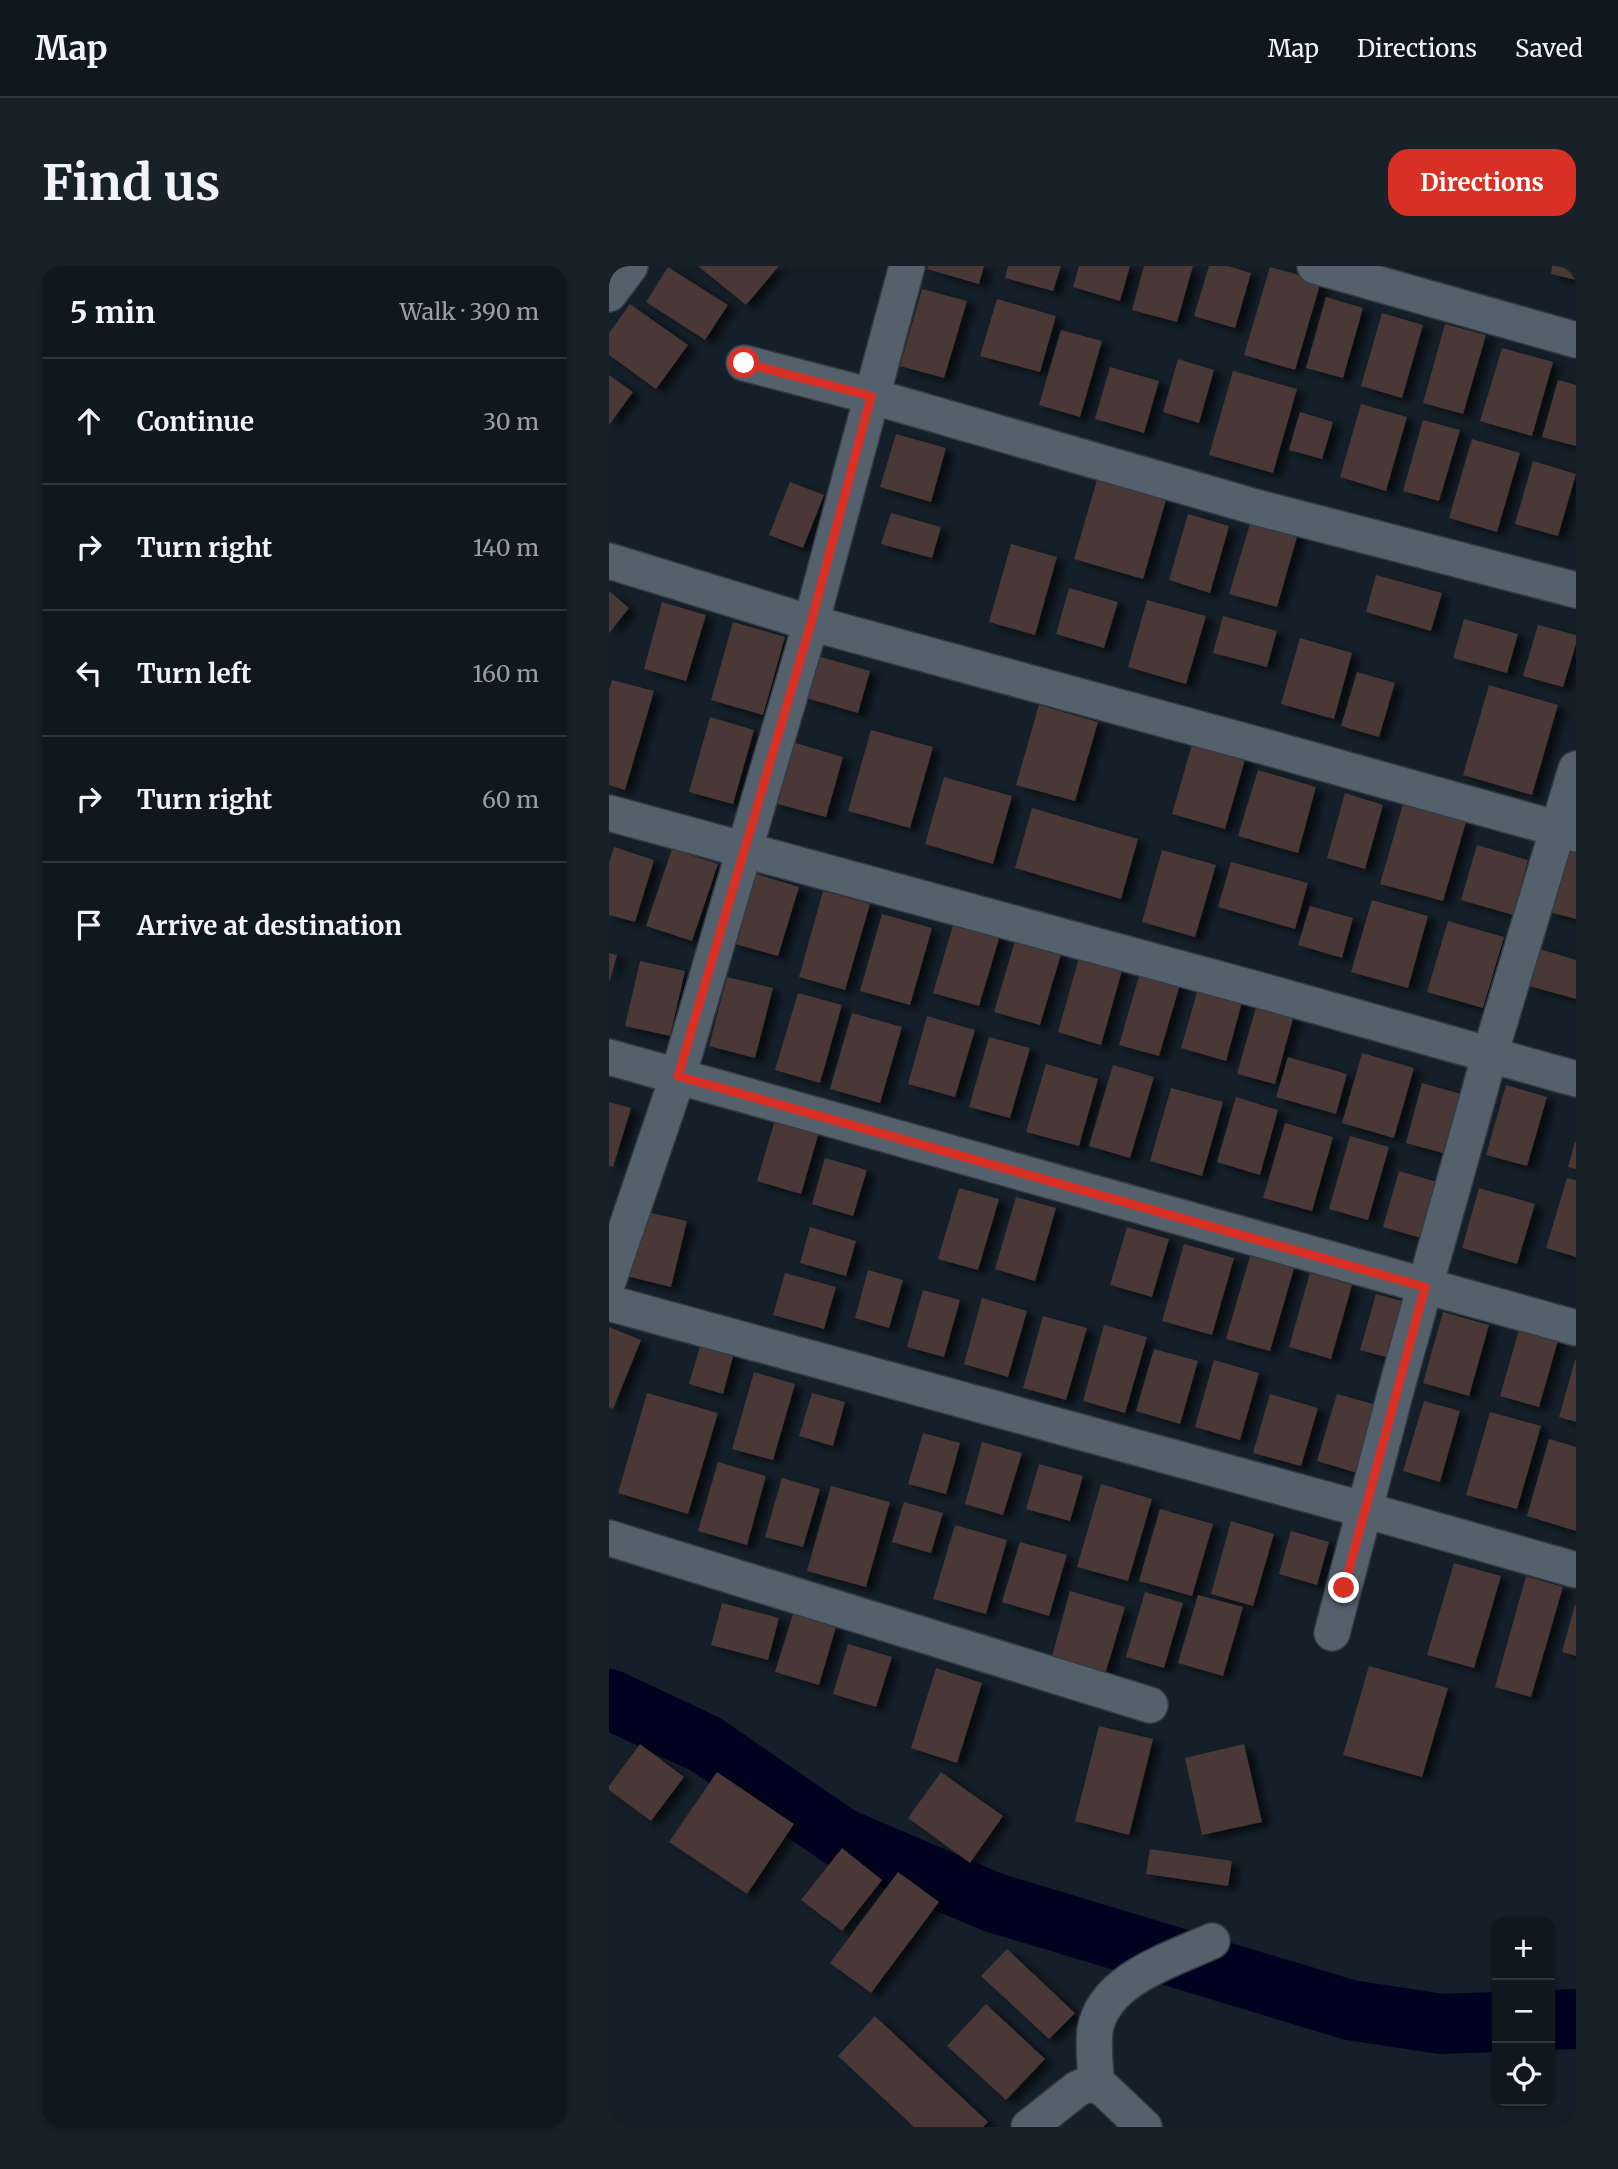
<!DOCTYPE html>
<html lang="en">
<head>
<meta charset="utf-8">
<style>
	:root { --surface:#0f171f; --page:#182028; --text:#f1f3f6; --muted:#9b9fa4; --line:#2f363d; --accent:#d93025 }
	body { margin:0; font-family:Merriweather,serif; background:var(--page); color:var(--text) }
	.controls { position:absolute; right:21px; bottom:21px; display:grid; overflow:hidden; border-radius:14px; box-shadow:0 2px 5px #0004 }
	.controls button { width:63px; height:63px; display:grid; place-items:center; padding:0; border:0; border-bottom:2px solid var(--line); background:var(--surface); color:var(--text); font:35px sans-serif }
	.stop { position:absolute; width:21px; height:21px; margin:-16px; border:5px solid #d93025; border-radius:50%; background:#fff }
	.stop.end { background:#d93025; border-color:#fff; box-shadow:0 2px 7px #0008 }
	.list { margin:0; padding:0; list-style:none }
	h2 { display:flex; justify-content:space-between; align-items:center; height:91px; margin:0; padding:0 28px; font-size:30px }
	h2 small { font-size:23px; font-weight:400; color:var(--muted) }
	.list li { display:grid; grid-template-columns:46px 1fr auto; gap:21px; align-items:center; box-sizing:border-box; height:126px; padding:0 28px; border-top:2px solid var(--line) }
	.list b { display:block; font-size:26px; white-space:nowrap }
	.list em { font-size:23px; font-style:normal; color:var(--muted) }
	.icon { flex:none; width:38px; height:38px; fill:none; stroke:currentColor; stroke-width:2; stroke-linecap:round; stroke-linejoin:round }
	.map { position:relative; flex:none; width:967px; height:1861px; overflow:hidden; border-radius:21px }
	header { display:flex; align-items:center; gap:42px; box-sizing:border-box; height:98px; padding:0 35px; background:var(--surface); border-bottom:2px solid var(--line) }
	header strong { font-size:33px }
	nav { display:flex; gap:38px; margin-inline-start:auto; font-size:24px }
	.intro { display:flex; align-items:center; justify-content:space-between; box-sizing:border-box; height:168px; padding:0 42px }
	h1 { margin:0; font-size:49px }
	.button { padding:18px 32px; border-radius:21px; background:var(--accent); color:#fff; font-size:24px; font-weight:700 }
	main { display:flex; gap:42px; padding:0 42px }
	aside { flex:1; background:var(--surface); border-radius:21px; box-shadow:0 2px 5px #0004 }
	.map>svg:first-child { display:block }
</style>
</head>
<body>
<header>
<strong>Map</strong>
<nav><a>Map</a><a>Directions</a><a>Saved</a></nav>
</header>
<div class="intro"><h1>Find us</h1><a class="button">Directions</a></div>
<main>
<aside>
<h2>5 min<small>Walk · 390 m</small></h2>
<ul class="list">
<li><svg class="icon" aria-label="ahead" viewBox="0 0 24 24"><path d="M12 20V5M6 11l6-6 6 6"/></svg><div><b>Continue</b></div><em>30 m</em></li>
<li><svg class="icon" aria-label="right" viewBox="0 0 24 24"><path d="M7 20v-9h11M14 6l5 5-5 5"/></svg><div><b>Turn right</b></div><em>140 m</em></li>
<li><svg class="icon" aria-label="left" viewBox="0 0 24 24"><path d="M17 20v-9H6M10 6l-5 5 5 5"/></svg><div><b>Turn left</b></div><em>160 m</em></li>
<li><svg class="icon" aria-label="right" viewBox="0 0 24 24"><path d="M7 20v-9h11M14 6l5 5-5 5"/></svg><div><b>Turn right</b></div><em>60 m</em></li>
<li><svg class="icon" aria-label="arrive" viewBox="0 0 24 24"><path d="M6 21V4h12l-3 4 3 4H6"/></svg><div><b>Arrive at destination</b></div></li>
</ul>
</aside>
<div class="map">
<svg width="967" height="1861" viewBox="0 0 967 1861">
	<defs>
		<filter id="shadow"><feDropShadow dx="8" dy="4.5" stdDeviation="3.5" flood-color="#0009"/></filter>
	</defs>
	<rect width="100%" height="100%" fill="#141f29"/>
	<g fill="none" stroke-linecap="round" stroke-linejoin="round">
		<g stroke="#00021f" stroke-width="60">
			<polyline points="0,1433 96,1478 231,1571 383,1636 741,1744 832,1758 888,1756"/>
			<polyline points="941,1754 967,1753"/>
		</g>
	</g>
	<g fill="#483734" filter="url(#shadow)">
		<polygon points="89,0 170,0 137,39"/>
		<polygon points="319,0 375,0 370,18 318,3"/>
		<polygon points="399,0 452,0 444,25 396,12"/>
		<polygon points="470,0 521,0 511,35 464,21"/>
		<polygon points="535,0 584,0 568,56 523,44"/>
		<polygon points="600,0 619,0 642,7 626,62 585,50"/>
		<polygon points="943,0 967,0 967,14 942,8"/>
		<polygon points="59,1 119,39 96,74 37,36"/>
		<polygon points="661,1 712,15 686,104 635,89"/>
		<polygon points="313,23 358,35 335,112 291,100"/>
		<polygon points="717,31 754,42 734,112 697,102"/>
		<polygon points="388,33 447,50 431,106 371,90"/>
		<polygon points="21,38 79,79 47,123 0,89 0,67"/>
		<polygon points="773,47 814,59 793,132 752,120"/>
		<polygon points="836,58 877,69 854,148 814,137"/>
		<polygon points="452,64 493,75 471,151 430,139"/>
		<polygon points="893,82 944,96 923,170 871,155"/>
		<polygon points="569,93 605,104 590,157 554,146"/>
		<polygon points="501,101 550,115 535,167 486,153"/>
		<polygon points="624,105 688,123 664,207 600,189"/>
		<polygon points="0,109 24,126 0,159"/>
		<polygon points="949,114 967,119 967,180 933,171"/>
		<polygon points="752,138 798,151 777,225 731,211"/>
		<polygon points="691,146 724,156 713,193 680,184"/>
		<polygon points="814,154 851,164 830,235 794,225"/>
		<polygon points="287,168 337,182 322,236 271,221"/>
		<polygon points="863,173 911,187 888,266 840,252"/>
		<polygon points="924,195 967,208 949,270 906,258"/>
		<polygon points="488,214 557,234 534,313 465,293"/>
		<polygon points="181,216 215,229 194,282 160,269"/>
		<polygon points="282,247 332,261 323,292 272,278"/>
		<polygon points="579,248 620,260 601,327 560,314"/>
		<polygon points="643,251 690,264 668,341 620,328"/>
		<polygon points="402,278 448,291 426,369 380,356"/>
		<polygon points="767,309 833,327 822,365 757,346"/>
		<polygon points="460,322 509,336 495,382 447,368"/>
		<polygon points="0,325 20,342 0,367"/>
		<polygon points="538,334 597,350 577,418 519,401"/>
		<polygon points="53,336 97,349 77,415 35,403"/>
		<polygon points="614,350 668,365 658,401 604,387"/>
		<polygon points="855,353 909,368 898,407 844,392"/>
		<polygon points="124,356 176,371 154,449 102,434"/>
		<polygon points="929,359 967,369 967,378 954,421 914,410"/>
		<polygon points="691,372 743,387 725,453 672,438"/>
		<polygon points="209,390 261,405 249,447 197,432"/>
		<polygon points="748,406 786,417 770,471 732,460"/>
		<polygon points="3,414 45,425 16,524 0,519 0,424"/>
		<polygon points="880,419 949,439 923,529 854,509"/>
		<polygon points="430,439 489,456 466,535 407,519"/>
		<polygon points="101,451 145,464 124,538 80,526"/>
		<polygon points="262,464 324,481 301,562 239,545"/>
		<polygon points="584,475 637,490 616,563 563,548"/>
		<polygon points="183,476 234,491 217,551 165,537"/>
		<polygon points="649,504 707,521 689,587 629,570"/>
		<polygon points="335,511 403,530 384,598 316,578"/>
		<polygon points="736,527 774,539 756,603 718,592"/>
		<polygon points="794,538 857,556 834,635 771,618"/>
		<polygon points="423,542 529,573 512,633 406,602"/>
		<polygon points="868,579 919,594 904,649 852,634"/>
		<polygon points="5,581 45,594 26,656 0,649 0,597"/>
		<polygon points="959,581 967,583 967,653 940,646"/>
		<polygon points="63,583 109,598 83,675 37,660"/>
		<polygon points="553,584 607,599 586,671 533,656"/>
		<polygon points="622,596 699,617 686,663 609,641"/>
		<polygon points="144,607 190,621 169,690 123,677"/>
		<polygon points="214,625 261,638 236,724 190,711"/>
		<polygon points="763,634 819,650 799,722 742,706"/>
		<polygon points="701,640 744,652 733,692 689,679"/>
		<polygon points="273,648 323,662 301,739 251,725"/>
		<polygon points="839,655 895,671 874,742 818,726"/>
		<polygon points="345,656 391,669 370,740 324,727"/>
		<polygon points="406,675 452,688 431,759 385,746"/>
		<polygon points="931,683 967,694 967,733 920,720"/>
		<polygon points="0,687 8,689 1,714 0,714"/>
		<polygon points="471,688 514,701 492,779 449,766"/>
		<polygon points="31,695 76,705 61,770 16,760"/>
		<polygon points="532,703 572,715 550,790 510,779"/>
		<polygon points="118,711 164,722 146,792 100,780"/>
		<polygon points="591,716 635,729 617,795 572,782"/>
		<polygon points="189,727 233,739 211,817 166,804"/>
		<polygon points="648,738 685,749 666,818 628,808"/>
		<polygon points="243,747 293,761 271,837 221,823"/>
		<polygon points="318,750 366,764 346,831 299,818"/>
		<polygon points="380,771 421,782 401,852 360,841"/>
		<polygon points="753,787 805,802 785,872 733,857"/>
		<polygon points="679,791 738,808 727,848 667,831"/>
		<polygon points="437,798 489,813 470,880 417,866"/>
		<polygon points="504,799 545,811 521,892 480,880"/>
		<polygon points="813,817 859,830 841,889 797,877"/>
		<polygon points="897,819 938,831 918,900 877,889"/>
		<polygon points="562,822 614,836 593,910 541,895"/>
		<polygon points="627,831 669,844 651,909 608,896"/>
		<polygon points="0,836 22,842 4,901 0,900"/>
		<polygon points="166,854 210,866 192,928 148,915"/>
		<polygon points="676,857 724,871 703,945 654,932"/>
		<polygon points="741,870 780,881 759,954 720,943"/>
		<polygon points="966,876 967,876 967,903 959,901"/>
		<polygon points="216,892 258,904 244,950 203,938"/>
		<polygon points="790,905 832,917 815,973 774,961"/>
		<polygon points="958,912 967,914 967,991 937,982"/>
		<polygon points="350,922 390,933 369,1004 329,993"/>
		<polygon points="870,922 926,938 908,998 853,982"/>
		<polygon points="407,931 447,942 426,1015 386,1003"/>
		<polygon points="29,944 78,955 62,1021 13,1009"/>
		<polygon points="201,961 247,975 237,1010 191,997"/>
		<polygon points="518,961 560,973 543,1031 501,1019"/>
		<polygon points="575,978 625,992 603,1069 553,1055"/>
		<polygon points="642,987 686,999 661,1085 617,1073"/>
		<polygon points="259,1004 294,1014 280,1062 246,1052"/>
		<polygon points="176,1007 227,1021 215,1063 164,1049"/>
		<polygon points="701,1007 743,1019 722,1093 680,1081"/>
		<polygon points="314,1024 351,1034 335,1091 298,1081"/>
		<polygon points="767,1028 804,1038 788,1094 751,1084"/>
		<polygon points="373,1032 418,1045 399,1111 355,1098"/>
		<polygon points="834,1046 880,1059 860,1130 814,1117"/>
		<polygon points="434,1050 478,1062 457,1134 414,1122"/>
		<polygon points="495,1059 538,1071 516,1147 474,1135"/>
		<polygon points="911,1060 950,1071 930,1141 891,1130"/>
		<polygon points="0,1061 32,1074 4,1143 0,1141"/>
		<polygon points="93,1074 126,1083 114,1128 80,1118"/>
		<polygon points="545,1083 589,1095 571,1158 527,1145"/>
		<polygon points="605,1094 650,1107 631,1174 586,1161"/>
		<polygon points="966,1094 967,1094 967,1156 950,1151"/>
		<polygon points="145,1106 186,1118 164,1194 123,1183"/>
		<polygon points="38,1127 109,1147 79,1248 9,1227"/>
		<polygon points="203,1127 236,1136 224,1180 190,1170"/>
		<polygon points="661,1128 709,1142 692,1200 644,1187"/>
		<polygon points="728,1128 771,1140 752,1208 708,1195"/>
		<polygon points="815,1135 851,1145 831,1216 794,1205"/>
		<polygon points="881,1146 932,1160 908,1243 857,1229"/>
		<polygon points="314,1167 351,1177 337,1228 299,1218"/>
		<polygon points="940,1173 967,1181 967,1265 918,1250"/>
		<polygon points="373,1176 413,1187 394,1249 356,1238"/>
		<polygon points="109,1196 157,1210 138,1279 89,1265"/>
		<polygon points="430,1198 474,1210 461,1255 417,1243"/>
		<polygon points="173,1212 211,1223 194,1281 156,1271"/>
		<polygon points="492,1218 543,1233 519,1315 468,1301"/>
		<polygon points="222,1220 281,1236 257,1321 198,1305"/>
		<polygon points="295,1236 334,1247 322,1287 283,1276"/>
		<polygon points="551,1243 604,1258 583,1330 530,1315"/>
		<polygon points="622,1255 665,1268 644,1340 602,1328"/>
		<polygon points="346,1259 398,1274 377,1348 324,1333"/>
		<polygon points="682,1265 720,1276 708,1319 670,1308"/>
		<polygon points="411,1276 458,1289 440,1350 393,1336"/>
		<polygon points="845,1297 892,1310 865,1402 818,1389"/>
		<polygon points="917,1310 954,1321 922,1431 886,1421"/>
		<polygon points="461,1325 516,1341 495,1412 441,1397"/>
		<polygon points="536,1326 574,1337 555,1402 517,1391"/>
		<polygon points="589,1329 634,1341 614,1410 569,1397"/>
		<polygon points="113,1337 170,1352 159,1394 102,1379"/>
		<polygon points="966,1339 967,1339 967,1390 953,1386"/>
		<polygon points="184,1348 227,1361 210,1419 166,1406"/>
		<polygon points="239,1378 283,1391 267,1441 224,1428"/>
		<polygon points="760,1400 839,1422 813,1511 734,1489"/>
		<polygon points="327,1402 373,1417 348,1497 302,1482"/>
		<polygon points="490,1460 544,1473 520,1569 466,1555"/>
		<polygon points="31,1478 75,1511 42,1555 0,1524 0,1520"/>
		<polygon points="635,1478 653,1556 593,1569 576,1492"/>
		<polygon points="108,1506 185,1558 138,1628 60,1576"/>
		<polygon points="332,1506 394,1550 361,1597 299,1552"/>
		<polygon points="233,1582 273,1614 233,1665 192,1634"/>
		<polygon points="541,1583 623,1595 619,1620 537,1608"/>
		<polygon points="289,1606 330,1636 262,1727 221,1697"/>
		<polygon points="398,1683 466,1747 440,1773 372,1710"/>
		<polygon points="377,1738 436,1793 397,1834 338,1780"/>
		<polygon points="266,1750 379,1856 374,1861 305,1861 229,1790"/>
	</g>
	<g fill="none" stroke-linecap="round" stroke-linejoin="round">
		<defs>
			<g id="street">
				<polyline points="706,0 967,74"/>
				<polyline points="0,28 21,0"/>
				<polyline points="135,97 262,130 650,242 967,324"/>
				<polyline points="0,295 202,357 653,480 967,568"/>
				<polyline points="0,547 654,725 967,813"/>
				<polyline points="0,791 967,1062"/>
				<polyline points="0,1013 69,810 202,357 298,0"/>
				<polyline points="0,1037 756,1244 967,1304"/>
				<polyline points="0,1272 541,1439"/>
				<polyline points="723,1367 790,1113 881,788 967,503"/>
				<path d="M 488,1819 C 486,1801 484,1782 486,1764 C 495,1713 562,1694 603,1675"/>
				<polyline points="420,1861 468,1823 481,1817 495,1823 535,1861"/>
			</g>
		</defs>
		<use href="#street" stroke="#343b43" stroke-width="38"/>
		<use href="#street" stroke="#54616d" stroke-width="35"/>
	</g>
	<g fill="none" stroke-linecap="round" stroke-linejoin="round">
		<polyline stroke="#d93025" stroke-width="9" points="135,97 262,130 202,357 69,810 816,1021 735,1322"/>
	</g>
</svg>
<div class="controls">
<button>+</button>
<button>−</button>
<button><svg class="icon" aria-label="locate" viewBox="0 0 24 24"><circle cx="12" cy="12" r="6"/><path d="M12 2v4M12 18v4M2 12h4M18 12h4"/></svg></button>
</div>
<div class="stop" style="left:135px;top:97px"></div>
<div class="stop end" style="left:735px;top:1322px"></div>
</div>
</main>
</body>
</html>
